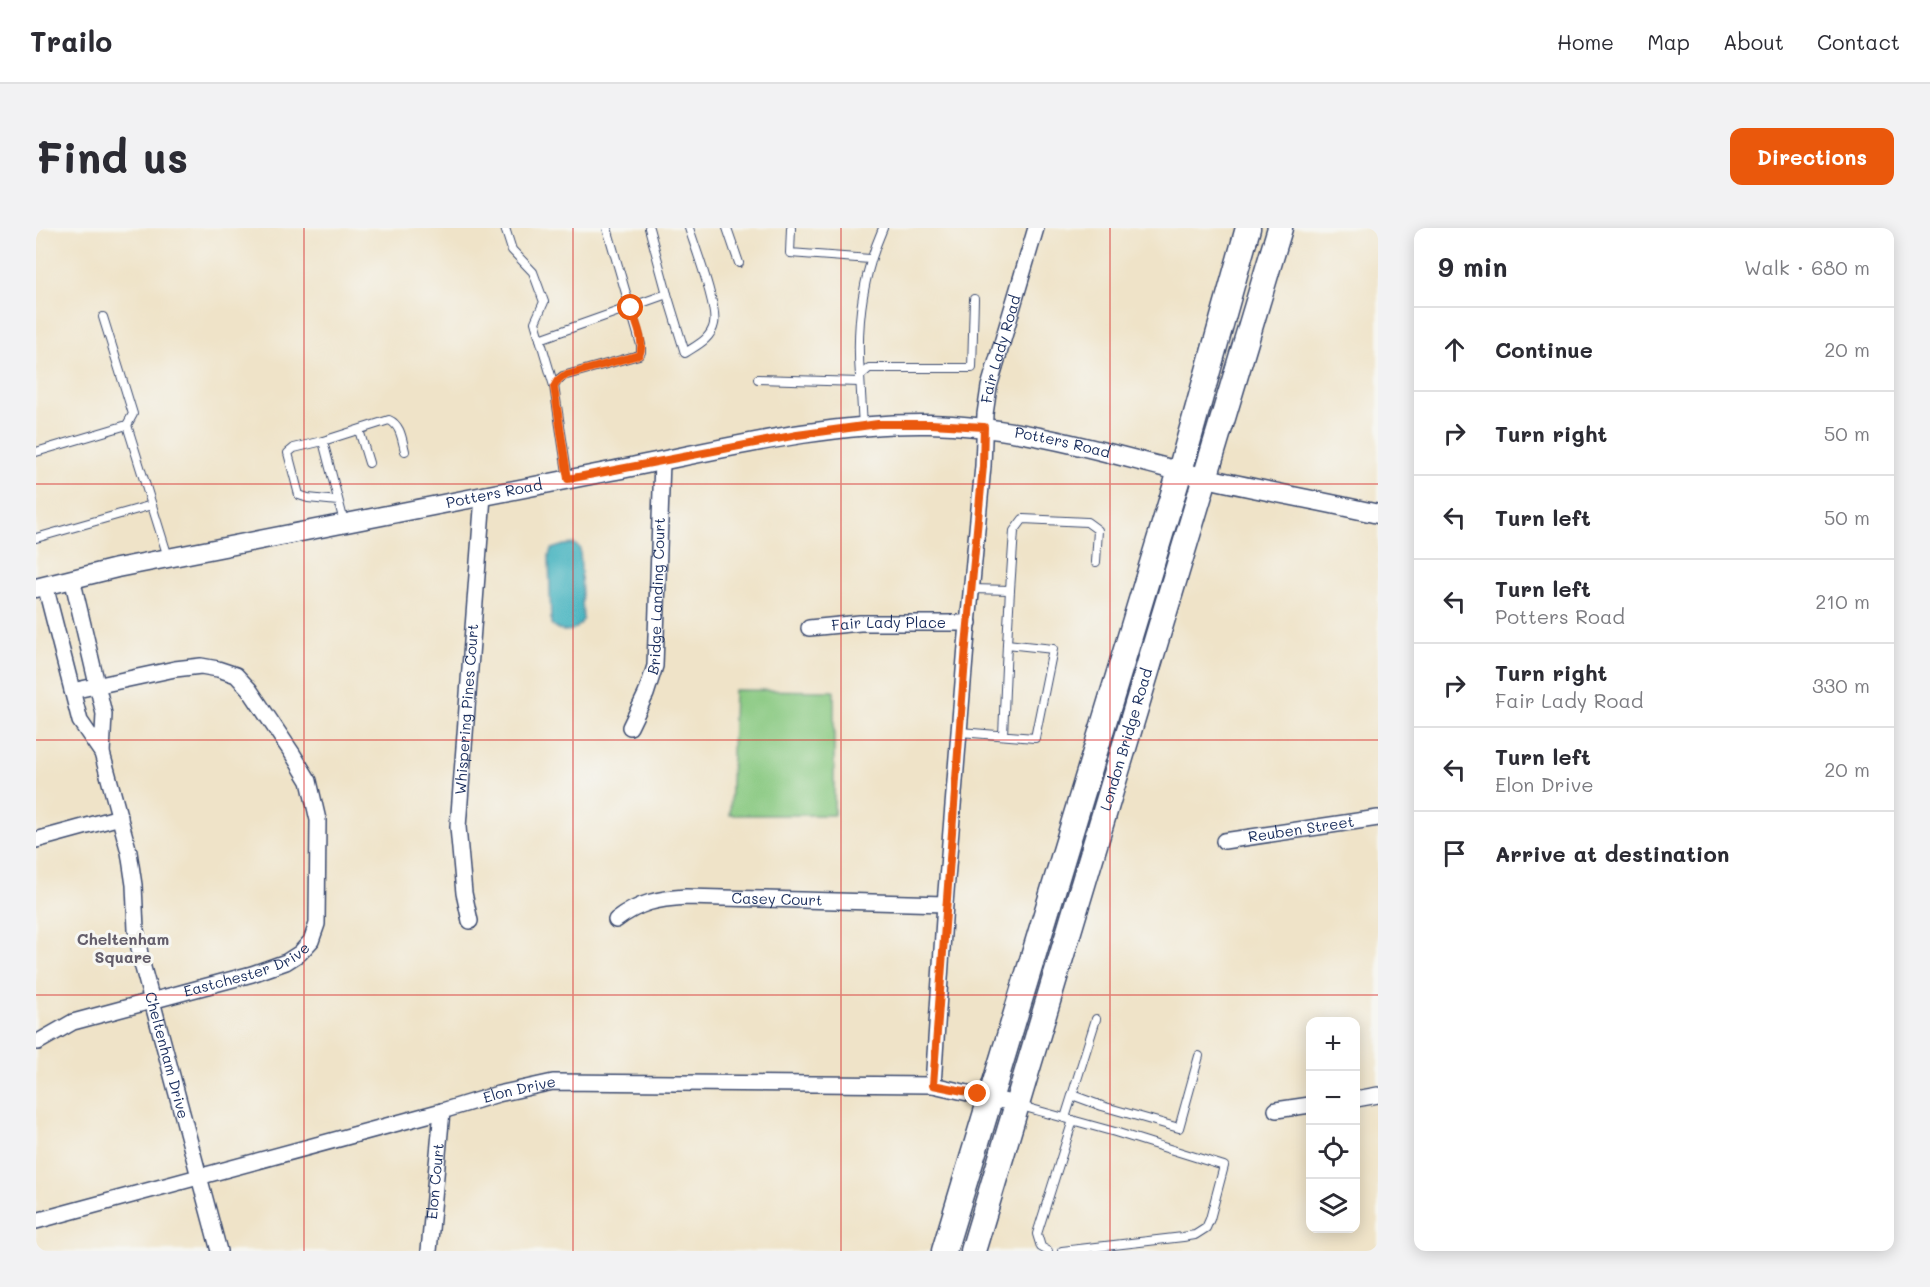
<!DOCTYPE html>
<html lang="en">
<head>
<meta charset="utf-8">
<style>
	:root { --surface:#fff; --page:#f2f2f3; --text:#2b2b33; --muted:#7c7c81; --line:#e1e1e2; --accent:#ea580c }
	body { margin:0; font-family:Mali,sans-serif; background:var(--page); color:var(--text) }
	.controls { position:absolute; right:18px; bottom:18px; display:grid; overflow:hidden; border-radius:12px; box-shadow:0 3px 15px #0003 }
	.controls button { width:54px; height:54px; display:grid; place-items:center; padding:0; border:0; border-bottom:2px solid var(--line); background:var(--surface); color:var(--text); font:30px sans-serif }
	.stop { position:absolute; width:18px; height:18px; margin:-14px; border:4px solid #ea580c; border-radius:50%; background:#fff }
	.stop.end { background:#ea580c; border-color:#fff; box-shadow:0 2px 6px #0008 }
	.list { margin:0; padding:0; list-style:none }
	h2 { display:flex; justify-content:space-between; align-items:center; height:78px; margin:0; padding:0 24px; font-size:26px }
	h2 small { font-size:20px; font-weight:400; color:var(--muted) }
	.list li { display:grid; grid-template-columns:39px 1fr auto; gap:18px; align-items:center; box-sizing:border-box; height:84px; padding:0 24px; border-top:2px solid var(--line) }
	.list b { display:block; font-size:22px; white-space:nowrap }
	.list p { margin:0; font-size:20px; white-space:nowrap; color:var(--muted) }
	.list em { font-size:20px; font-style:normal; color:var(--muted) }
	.icon { flex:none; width:33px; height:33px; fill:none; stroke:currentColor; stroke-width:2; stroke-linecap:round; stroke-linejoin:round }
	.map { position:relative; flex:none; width:1342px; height:1023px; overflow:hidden; border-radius:12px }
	header { display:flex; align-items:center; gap:36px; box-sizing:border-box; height:84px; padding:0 30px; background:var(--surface); border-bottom:2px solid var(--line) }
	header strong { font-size:28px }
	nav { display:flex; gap:33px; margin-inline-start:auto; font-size:21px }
	.intro { display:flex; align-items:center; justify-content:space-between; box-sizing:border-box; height:144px; padding:0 36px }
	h1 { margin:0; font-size:42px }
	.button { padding:15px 27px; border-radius:12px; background:var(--accent); color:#fff; font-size:21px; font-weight:700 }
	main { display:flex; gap:36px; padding:0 36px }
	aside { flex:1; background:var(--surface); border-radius:12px; box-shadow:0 3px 15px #0003 }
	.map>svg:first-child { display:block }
</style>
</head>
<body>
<header>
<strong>Trailo</strong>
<nav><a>Home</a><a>Map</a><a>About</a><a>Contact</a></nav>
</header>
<div class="intro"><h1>Find us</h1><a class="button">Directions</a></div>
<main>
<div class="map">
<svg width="1342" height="1023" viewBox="0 0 1342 1023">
	<rect width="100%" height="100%" fill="#f6f6f2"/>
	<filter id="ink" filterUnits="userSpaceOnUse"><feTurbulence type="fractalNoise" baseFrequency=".0167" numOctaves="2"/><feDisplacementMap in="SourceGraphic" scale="12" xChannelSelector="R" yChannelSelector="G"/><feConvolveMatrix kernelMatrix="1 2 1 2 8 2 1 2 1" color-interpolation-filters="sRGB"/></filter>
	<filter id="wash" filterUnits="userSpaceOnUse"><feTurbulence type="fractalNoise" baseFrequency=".008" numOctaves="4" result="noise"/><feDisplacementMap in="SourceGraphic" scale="24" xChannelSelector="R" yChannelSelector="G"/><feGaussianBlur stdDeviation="1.35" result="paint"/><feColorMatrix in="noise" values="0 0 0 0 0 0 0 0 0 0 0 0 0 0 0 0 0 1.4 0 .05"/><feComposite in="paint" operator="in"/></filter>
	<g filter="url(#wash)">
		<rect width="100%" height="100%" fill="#efe3c8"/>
		<polygon fill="#89c981" stroke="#527c70" stroke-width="1.5" points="698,462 798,463 798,587 694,587"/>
		<path fill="#45b3bf" stroke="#30718e" stroke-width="1.5" d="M 538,316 L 544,320 L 547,392 C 540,405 526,407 515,396 L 513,327 L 515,321 L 528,317 Z"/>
	</g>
	<g filter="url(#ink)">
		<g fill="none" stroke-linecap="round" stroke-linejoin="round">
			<defs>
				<g id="service">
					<polyline points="469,0 476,22 497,44 508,74 499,94 518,158 532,251"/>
					<polyline points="613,0 631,66"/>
					<polyline points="691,0 703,35"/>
					<polyline points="755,0 754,25 834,31"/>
					<polyline points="67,89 97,186 91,197"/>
					<path d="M 504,111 L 631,66 L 649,125 C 661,117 675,111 678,96 C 682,79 659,19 653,0"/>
					<path d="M 824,148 C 820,98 827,46 847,0"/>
					<polyline points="722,151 824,154"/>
					<polyline points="518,158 522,152 527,148 603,127 605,124 605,117 571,0"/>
					<polyline points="827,199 824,148 833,140 936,140 938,71"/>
					<polyline points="323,202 333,235"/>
					<path d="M 287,213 L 353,192 C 365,197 366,212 369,223"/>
					<polyline points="0,224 91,197 132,329"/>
					<polyline points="302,273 272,270 263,267 252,225 258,220 287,213 308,294"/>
					<polyline points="0,310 116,277"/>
					<polyline points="936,361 974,362 978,303 987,291 1051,294 1062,302 1060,334"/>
					<polyline points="971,416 974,362"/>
					<polyline points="924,504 999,510 1017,421 971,416 967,507"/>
					<polyline points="1036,867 1066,878 1143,900 1163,828"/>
					<polyline points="985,878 1079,904 1188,938 1174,991 1170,1000 1159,1007 1147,1009 1026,1023"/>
					<polyline points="1029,890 1060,791"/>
					<polyline points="1012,1023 1005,1019 1001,1006 1037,892"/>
				</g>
				<g id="minor">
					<path id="s1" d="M 36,350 L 68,486 L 66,525 L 93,624 L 98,657 L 100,702 L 105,732 L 183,1023"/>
					<polyline points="9,357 44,493 66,525"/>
					<path id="s2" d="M 773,400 L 824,395 L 933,395"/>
					<path id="s3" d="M 594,499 L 610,466 L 619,438 L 626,233"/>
					<polyline points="0,612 84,589"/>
					<path id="s4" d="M 1188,613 L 1342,590"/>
					<path id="s5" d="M 580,692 C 604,674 621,671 650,669 L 909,676"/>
					<path id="s6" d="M 434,693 L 428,665 L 422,599 L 447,268"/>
					<path id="s7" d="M 2,814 L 37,794 L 216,746 L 250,734 L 264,725 L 275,713 L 281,696 L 282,592 L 273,553 L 256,525 L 213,461 L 200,447 L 182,441 L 165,438 L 139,441 L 36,463"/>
					<path id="s8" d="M 897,857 L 909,676 L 930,418 L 947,238 L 949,186 L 953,159 L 1000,0"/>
					<polyline points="1320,871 1342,867"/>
					<polyline points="1240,882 1274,877"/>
					<path id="s9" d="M 0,993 L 406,883 L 462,866 L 517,854 L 897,857 L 980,876"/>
					<path id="s10" d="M 393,1023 L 406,883"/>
				</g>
				<g id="tertiary">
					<path id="s11" d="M 0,360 L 81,340 C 246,308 410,275 575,243 C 679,223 788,194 894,196 C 990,198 1079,228 1171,250 C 1228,263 1285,273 1342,286"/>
				</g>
				<g id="primary">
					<polyline points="908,1023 1144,243 1212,0"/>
					<path id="s12" d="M 937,1023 L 1244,0"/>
				</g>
			</defs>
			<use href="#service" stroke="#3b4a6e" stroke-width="10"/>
			<use href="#minor" stroke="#3b4a6e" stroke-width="18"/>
			<use href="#tertiary" stroke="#3b4a6e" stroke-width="21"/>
			<use href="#primary" stroke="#3b4a6e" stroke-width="27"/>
			<use href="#service" stroke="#fff" stroke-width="8"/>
			<use href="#minor" stroke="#fff" stroke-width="15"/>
			<use href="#tertiary" stroke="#fff" stroke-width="18"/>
			<use href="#primary" stroke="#fff" stroke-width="24"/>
		</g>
	</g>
	<g fill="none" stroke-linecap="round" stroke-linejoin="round" filter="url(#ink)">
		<path stroke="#ea580c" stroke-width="8" d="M 595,80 C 599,93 610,115 603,127 L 527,148 L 522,152 L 518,159 L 532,251 L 761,207 L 842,196 L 895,196 L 948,199 L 947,238 L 930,418 L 897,857 L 942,866"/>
	</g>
	<path fill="none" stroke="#d62828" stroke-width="1.5" stroke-opacity="0.55" d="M 268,0 L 268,1023M 537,0 L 537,1023M 805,0 L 805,1023M 1074,0 L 1074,1023M 0,256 L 1342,256M 0,512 L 1342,512M 0,767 L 1342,767"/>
	<g text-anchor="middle" stroke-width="6" stroke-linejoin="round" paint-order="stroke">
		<g font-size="15" fill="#1b2f5e" stroke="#f6f6f2">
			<text dy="5" stroke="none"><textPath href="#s8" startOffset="740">Fair Lady Road</textPath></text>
			<text dy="5" stroke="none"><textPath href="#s11" startOffset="1044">Potters Road</textPath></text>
			<text dy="5" stroke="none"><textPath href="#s11" startOffset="468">Potters Road</textPath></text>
			<text dy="5" stroke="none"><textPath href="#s3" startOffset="136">Bridge Landing Court</textPath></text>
			<text dy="5" stroke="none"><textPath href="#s2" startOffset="80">Fair Lady Place</textPath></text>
			<text dy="5" stroke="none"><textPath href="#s6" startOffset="213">Whispering Pines Court</textPath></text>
			<text dy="5" stroke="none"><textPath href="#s12" startOffset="534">London Bridge Road</textPath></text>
			<text dy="5" stroke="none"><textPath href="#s4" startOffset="78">Reuben Street</textPath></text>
			<text dy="5" stroke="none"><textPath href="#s5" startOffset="166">Casey Court</textPath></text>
			<text dy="5" stroke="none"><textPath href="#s7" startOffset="222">Eastchester Drive</textPath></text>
			<text dy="5" stroke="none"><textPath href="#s1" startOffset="489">Cheltenham Drive</textPath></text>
			<text dy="5" stroke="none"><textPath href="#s9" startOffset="501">Elon Drive</textPath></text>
			<text dy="5" stroke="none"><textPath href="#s10" startOffset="70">Elon Court</textPath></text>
		</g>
		<g font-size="16" font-weight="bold" fill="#645e6b" stroke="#f6f6f2">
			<text x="87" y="717">Cheltenham<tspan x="87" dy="18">Square</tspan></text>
		</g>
	</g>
</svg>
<div class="controls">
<button>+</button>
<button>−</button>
<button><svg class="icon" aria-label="locate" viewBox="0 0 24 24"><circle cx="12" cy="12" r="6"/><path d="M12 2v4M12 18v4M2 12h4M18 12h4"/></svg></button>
<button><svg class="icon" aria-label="layers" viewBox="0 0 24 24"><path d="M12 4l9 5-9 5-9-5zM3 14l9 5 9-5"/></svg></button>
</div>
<div class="stop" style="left:595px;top:80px"></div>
<div class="stop end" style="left:942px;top:866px"></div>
</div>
<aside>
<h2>9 min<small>Walk · 680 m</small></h2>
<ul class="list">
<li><svg class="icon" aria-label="ahead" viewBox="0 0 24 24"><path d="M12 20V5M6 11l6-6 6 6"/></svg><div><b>Continue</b></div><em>20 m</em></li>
<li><svg class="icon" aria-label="right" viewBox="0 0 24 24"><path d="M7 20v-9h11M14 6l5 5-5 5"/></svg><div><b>Turn right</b></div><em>50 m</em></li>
<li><svg class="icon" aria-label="left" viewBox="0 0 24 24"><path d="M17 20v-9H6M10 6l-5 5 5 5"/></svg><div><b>Turn left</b></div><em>50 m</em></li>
<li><svg class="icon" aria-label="left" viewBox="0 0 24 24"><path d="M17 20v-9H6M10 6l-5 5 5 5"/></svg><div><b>Turn left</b><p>Potters Road</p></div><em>210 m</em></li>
<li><svg class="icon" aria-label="right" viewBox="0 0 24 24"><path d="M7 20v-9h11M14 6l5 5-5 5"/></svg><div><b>Turn right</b><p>Fair Lady Road</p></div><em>330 m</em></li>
<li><svg class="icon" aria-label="left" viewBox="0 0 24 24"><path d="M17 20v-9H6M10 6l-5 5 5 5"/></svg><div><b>Turn left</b><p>Elon Drive</p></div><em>20 m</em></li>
<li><svg class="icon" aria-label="arrive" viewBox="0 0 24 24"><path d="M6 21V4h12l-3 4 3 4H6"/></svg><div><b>Arrive at destination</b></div></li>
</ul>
</aside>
</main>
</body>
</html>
